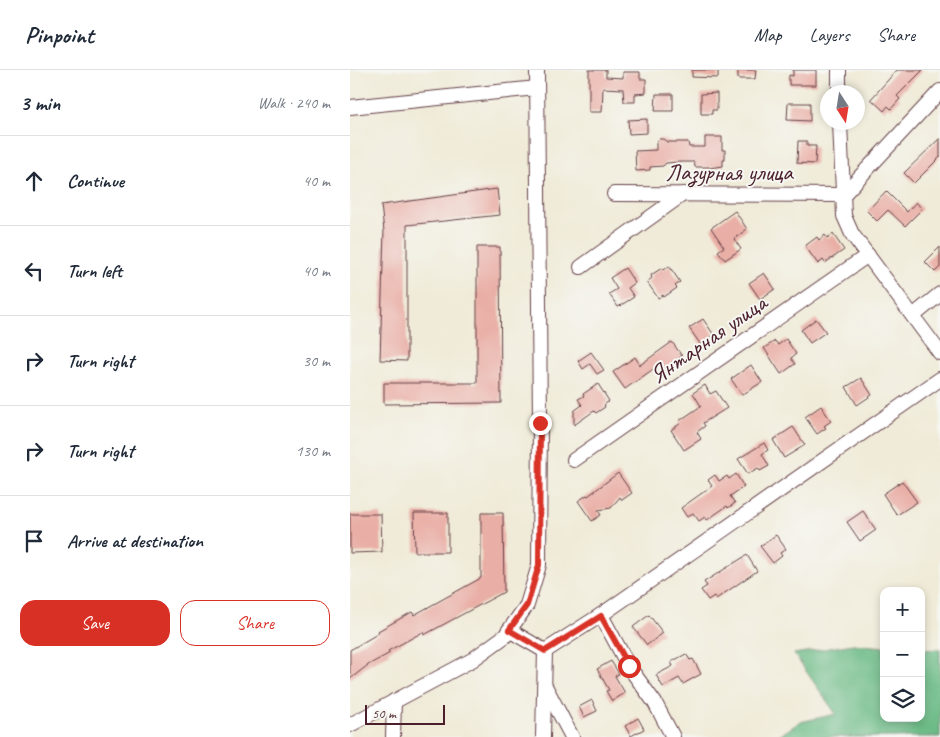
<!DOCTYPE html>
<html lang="en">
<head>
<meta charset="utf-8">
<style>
	:root { --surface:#fff; --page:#f2f2f3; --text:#1f2937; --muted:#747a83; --line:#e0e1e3; --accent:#d93025 }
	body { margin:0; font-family:Caveat,sans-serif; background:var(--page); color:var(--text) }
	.controls { position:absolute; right:15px; bottom:15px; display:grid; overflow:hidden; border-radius:10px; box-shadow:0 2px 8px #0003 }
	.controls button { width:45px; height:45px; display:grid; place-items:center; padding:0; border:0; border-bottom:1px solid var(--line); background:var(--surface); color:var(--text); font:25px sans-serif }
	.compass { position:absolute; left:470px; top:15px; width:45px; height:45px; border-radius:50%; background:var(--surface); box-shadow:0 2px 8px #0003; rotate:168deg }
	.scale { position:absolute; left:15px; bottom:12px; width:80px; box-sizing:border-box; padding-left:5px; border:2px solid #4a1f2b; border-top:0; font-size:14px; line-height:18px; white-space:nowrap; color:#4a1f2b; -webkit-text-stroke:4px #f6f6f2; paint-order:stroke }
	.stop { position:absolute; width:15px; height:15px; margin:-11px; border:4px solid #d93025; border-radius:50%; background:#fff }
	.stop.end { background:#d93025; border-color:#fff; box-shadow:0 1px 5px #0008 }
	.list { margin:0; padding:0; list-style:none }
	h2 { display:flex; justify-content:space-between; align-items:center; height:65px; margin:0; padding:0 20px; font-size:21px }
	h2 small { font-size:16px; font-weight:400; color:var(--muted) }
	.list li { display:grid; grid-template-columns:32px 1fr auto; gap:15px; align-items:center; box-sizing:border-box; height:90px; padding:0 20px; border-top:1px solid var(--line) }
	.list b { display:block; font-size:19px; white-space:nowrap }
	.list em { font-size:16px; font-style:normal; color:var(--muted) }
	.actions { display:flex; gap:10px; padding:15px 20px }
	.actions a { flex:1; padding:11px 0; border:1px solid var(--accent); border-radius:15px; text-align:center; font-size:18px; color:var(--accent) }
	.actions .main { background:var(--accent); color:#fff }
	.icon { flex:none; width:28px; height:28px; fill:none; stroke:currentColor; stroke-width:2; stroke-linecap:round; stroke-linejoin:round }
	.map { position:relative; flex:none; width:590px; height:667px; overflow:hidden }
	header { display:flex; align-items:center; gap:30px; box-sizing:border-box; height:70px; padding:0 25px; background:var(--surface); border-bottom:1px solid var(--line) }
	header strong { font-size:24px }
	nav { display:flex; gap:28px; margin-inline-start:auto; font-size:18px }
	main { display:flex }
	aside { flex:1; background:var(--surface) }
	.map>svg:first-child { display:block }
</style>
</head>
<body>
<header>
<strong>Pinpoint</strong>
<nav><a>Map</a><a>Layers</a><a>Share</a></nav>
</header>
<main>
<aside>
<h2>3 min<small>Walk · 240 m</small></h2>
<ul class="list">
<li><svg class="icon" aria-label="ahead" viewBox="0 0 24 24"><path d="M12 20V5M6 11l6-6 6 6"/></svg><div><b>Continue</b></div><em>40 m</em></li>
<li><svg class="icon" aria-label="left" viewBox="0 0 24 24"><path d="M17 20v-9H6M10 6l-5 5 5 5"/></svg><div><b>Turn left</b></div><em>40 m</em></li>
<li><svg class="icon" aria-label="right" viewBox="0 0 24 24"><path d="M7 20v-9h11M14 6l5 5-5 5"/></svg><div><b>Turn right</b></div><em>30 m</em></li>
<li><svg class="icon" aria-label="right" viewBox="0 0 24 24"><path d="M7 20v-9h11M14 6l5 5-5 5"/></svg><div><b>Turn right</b></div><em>130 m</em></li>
<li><svg class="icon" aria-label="arrive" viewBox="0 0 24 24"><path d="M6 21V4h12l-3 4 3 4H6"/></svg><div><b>Arrive at destination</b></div></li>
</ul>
<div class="actions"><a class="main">Save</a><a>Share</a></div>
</aside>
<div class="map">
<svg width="590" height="667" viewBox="0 0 590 667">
	<rect width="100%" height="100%" fill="#f6f6f2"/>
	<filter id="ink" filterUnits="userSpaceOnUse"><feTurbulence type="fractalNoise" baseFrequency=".02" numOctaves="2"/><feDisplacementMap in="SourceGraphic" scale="10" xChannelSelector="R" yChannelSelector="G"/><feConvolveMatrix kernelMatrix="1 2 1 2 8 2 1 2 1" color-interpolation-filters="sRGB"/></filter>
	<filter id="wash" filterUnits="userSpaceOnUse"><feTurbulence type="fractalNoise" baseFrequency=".0096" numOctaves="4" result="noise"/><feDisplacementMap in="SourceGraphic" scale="20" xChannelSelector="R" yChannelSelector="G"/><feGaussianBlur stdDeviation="1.12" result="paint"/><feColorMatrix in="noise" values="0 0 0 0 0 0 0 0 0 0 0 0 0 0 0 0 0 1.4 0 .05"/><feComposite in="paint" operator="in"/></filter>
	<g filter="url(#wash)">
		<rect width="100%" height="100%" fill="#f0ebd8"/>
		<polygon fill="#6aba85" stroke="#5a6c58" points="503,574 534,577 534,648 571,648 571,580 590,579 590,667 427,667 450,652 486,644 444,584"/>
		<g id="blocks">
			<g fill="#e9aea5">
				<polygon points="239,0 256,0 256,7 273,8 273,2 290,2 290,9 296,9 296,23 285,24 285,32 274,32 273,19 253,18 252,42 239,42"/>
				<polygon points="342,0 368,0 368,8 342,7"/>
				<polygon points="388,0 406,0 405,9 388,9"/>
				<polygon points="443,0 466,0 466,15 439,15 439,5 443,6"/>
				<polygon points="547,0 573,0 547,26 550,29 541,39 538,36 534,41 521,29"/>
				<polygon points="367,23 367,40 362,40 362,44 351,44 351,24"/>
				<polygon points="306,24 323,24 323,41 305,41"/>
				<polygon points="438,33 460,33 460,51 437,50"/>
				<polygon points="297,49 297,63 279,64 278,50"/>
				<polygon points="355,67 372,67 372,80 375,80 375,90 373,90 373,96 359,98 359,97 345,97 344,92 329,92 316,93 313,96 300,97 300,100 286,101 285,81 306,80 306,72 309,69 313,69 317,72 338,72 339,77 355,77"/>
				<polygon points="590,68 590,87 564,113 554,103"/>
				<polygon points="448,71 457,71 457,76 466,76 465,94 447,93"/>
				<polygon points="147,119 150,145 57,155 57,291 30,290 34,161 31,135"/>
				<polygon points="536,121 557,142 566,132 572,139 555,156 538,140 527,151 517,141"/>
				<polygon points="385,141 397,159 384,169 391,179 375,190 368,181 374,177 361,158"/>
				<polygon points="483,164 494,180 475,193 473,190 468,194 455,176 467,167 469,170 475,165 477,168"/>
				<polygon points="127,177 150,177 151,333 34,334 34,313 127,313"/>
				<polygon points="590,177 590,197 585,202 575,192"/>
				<polygon points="319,196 330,212 325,216 327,218 314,227 313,225 308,228 297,212 302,208 301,205 312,198 314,200"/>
				<polygon points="275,198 285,213 278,218 284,227 268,237 259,224 267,219 260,208"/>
				<polygon points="414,203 425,219 410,229 399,213"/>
				<polygon points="353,249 364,265 351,275 339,258"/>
				<polygon points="466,249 476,262 460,273 451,260"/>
				<polygon points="436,269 446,284 441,288 445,294 431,304 414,278 425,271 428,275"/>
				<polygon points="322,272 332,286 313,300 309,295 275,319 263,302 285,287 290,295"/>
				<polygon points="241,282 254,300 247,304 240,294 233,299 228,291"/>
				<polygon points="401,295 412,312 392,325 381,309"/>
				<polygon points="511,308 522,325 507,335 496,317"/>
				<polygon points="248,314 259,331 254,335 255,337 246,343 244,341 224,355 224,341 232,335 228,329 234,326 233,324"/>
				<polygon points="355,315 360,324 366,321 377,338 353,353 355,356 347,362 351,369 334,380 321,360 331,353 329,351 351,336 343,323"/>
				<polygon points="471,336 481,351 474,356 476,358 467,364 455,347"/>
				<polygon points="443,357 455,375 434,388 423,370"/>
				<polygon points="414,373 418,380 412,384 419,396 410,401 408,398 398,404 388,389"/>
				<polygon points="268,403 282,423 272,430 270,427 261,438 248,440 251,445 242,451 228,431 237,425 238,426"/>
				<polygon points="386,404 394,417 380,426 385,433 378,438 377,436 357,450 355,447 349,451 343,443 337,447 331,438 362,416 358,410 365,405 369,411 377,406 379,409"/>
				<polygon points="552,411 567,432 547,445 533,424"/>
				<polygon points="513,441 526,460 510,471 497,452"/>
				<polygon points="64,443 98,443 98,482 65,482"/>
				<polygon points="131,443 153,443 154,522 74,565 73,562 38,581 40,583 18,595 0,609 0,580 29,563 28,561 62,542 64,545 131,508"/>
				<polygon points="0,444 31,444 32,482 0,483"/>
				<polygon points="426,465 436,479 430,483 432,486 423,493 410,476"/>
				<polygon points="397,485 407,501 366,529 364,526 358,530 351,520 357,516 354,512"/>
				<polygon points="299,545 313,563 297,575 283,557"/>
				<polygon points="336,584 340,590 343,589 351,604 333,614 329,608 313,617 306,605 323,596 321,592"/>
				<polygon points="261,591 269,604 265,606 275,623 262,631 256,621 259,620 247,599"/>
				<polygon points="242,630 247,641 234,647 229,637"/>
				<polygon points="288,648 294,659 281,666 275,656"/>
			</g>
		</g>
	</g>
	<g filter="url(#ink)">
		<use href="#blocks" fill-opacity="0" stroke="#633e45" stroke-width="1"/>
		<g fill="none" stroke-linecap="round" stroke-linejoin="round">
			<defs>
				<g id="minor">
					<polyline points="489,0 489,22"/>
					<polyline points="0,37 187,18"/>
					<polyline points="490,52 494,146 502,164 590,283"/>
					<polyline points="264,124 493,125 590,21"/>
					<polyline points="231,197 333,124"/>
					<polyline points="563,246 590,224"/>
					<polyline points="224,390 518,185"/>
					<polyline points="251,545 279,597 305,633 323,667"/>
					<polyline points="159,560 195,581"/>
					<polyline points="195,581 251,545 590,309"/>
					<polyline points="195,616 222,667"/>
					<polyline points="0,655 122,590 155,566 177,535 189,495 190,353 187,0"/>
					<polyline points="43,667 44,631"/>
					<polyline points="193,667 195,581"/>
				</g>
			</defs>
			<use href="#minor" stroke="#633e45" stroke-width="16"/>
			<use href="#minor" stroke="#fff" stroke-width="14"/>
		</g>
	</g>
	<g fill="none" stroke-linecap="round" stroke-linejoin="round" filter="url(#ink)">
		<polyline stroke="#d93025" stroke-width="6" points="190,353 189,495 177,535 159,560 195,581 251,546 279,596"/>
	</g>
	<g text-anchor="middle" stroke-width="4" stroke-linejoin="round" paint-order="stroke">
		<g font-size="24" fill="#4a1f2b" stroke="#f6f6f2">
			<text x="379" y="110">Лазурная улица</text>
			<text transform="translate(358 269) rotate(-35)" y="8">Янтарная улица</text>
		</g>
	</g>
</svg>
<div class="controls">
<button>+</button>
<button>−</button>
<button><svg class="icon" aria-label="layers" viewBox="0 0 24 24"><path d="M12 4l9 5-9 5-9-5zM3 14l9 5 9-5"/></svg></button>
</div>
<svg class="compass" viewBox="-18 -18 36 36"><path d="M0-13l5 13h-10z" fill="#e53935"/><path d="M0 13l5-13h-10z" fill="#747a83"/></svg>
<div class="scale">50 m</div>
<div class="stop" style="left:279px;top:596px"></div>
<div class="stop end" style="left:190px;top:353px"></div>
</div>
</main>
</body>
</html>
